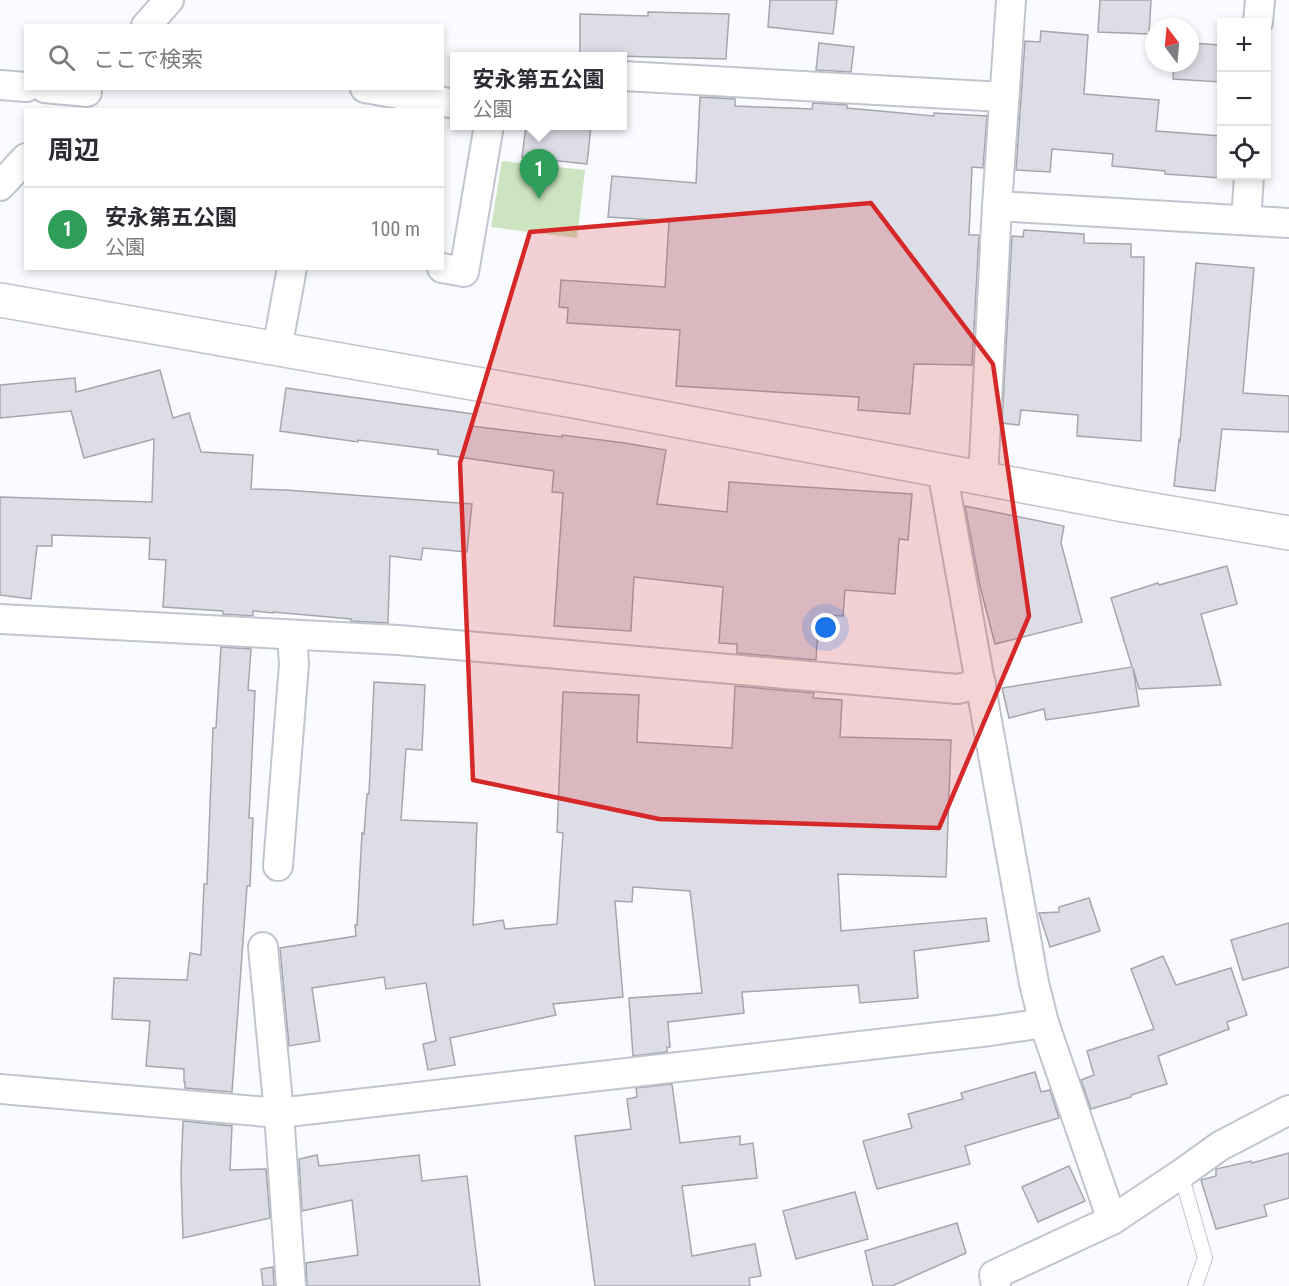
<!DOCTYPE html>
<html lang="ja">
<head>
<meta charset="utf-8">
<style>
	:root { --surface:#fff; --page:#f2f2f3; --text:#2b2b33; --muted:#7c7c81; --line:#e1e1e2; --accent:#db2777 }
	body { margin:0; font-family:"Roboto Condensed","Noto Sans JP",sans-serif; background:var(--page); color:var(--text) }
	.controls { position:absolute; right:18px; top:18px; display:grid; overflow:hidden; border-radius:0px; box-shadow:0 3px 9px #0003 }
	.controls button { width:54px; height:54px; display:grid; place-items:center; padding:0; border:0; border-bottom:2px solid var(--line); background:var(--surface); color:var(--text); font:30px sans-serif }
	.compass { position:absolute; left:1145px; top:18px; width:54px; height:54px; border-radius:50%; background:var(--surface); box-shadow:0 3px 9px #0003; rotate:344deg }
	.you { position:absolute; left:826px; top:628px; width:21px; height:21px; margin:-15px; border:4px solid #fff; border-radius:50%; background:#1a73e8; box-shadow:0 0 0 9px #1a73e833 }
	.badge { display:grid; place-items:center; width:39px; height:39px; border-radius:50%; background:var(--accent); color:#fff; font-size:20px; font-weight:700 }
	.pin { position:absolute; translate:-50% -50px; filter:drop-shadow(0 2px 3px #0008) }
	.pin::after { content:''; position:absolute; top:32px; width:21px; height:18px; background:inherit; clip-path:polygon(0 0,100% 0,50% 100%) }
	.popup { position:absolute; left:450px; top:52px; width:177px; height:78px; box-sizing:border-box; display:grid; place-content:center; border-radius:0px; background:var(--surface); filter:drop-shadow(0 2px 4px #0005); font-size:20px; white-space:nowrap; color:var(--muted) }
	.popup b { font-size:22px; color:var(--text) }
	.popup::after { content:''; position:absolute; left:50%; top:100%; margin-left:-12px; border:12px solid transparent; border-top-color:var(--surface) }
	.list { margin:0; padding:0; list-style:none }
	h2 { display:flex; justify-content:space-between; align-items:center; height:78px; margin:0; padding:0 24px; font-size:26px }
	h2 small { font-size:20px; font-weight:400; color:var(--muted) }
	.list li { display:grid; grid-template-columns:39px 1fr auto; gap:18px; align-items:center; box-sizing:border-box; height:84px; padding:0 24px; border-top:2px solid var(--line) }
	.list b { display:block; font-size:22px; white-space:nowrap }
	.list p { margin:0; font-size:20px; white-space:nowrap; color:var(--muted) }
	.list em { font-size:20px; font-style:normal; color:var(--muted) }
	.icon { flex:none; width:33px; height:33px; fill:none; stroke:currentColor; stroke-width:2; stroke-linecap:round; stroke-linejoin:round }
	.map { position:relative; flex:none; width:1289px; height:1286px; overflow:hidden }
	.search { position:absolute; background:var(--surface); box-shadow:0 3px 9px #0003; left:24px; top:24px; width:420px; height:66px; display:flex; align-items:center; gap:15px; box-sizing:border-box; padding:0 21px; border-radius:0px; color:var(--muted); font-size:22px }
	.panel { position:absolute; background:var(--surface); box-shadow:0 3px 9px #0003; left:24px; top:108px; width:420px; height:162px; border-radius:0px }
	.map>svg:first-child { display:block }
</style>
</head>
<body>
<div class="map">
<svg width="1289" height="1286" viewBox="0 0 1289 1286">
	<rect width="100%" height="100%" fill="#f9fbfe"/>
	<polygon fill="#cde4c1" points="502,161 585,170 577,238 491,227"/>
	<g fill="#dcdde6" stroke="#a5a6ae" stroke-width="1.5">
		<polygon points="770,0 837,0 833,34 768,27"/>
		<polygon points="1100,0 1151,0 1149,34 1098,32"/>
		<polygon points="648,12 729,14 726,59 580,55 580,14 648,16"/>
		<polygon points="1041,31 1088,35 1084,94 1159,100 1156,131 1221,136 1221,178 1165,174 1165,171 1112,166 1113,154 1052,149 1050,172 1016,170 1025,41 1040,42"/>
		<polygon points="819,43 854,47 851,72 816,70"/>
		<polygon points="1190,43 1221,45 1221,82 1173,79 1174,63 1190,63"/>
		<polygon points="700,97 735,99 735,106 812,109 813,103 847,105 847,108 934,116 934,113 987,116 983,168 972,167 969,235 979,235 972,365 914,364 910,414 858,410 859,397 676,386 680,330 567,323 568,308 559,307 561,280 665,287 669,221 608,217 612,176 696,183"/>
		<polygon points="526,126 591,126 587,164 522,157"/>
		<polygon points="1024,230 1084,234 1084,243 1131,244 1131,257 1144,257 1141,441 1077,436 1078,415 1021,410 1019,425 1002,423 1012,236 1023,237"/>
		<polygon points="1196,263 1254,268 1243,393 1289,396 1289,432 1222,429 1215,491 1174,486 1179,440 1180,441"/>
		<polygon points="160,370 173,418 189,413 201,452 253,455 251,489 286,490 472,504 467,552 423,548 421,560 390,556 388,623 351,621 351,619 273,612 273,613 253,611 253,616 223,614 223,611 163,607 166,560 149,559 150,538 52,535 52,546 37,546 31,599 0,595 0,497 152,502 154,439 84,458 71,411 0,418 0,385 75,378 76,392"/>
		<polygon points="286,388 473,414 471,426 562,437 562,435 625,443 666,450 657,504 727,512 729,482 912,494 908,540 899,539 895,594 845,590 843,616 819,615 816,660 737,653 737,644 719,643 723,587 634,577 631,631 554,626 563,493 552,492 554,471 438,454 438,450 358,440 358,442 280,431"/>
		<polygon points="965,506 1064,526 1061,543 1082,622 995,644 980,586"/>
		<polygon points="1227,566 1237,604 1201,614 1221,685 1139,689 1133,668 1139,706 1046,720 1044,709 1009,718 1002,688 1132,667 1111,598 1158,583 1159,585"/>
		<polygon points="221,647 251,649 248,690 255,691 249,818 253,818 250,886 247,886 232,1092 185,1088 185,1082 184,1082 184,1069 146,1066 150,1021 112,1019 114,978 187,980 190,953 201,955 204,884 207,884 213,728 216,728"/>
		<polygon points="374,682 425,685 422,750 406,749 401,820 477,823 473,925 503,920 505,929 557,924 563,833 557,832 563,692 639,695 637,742 732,748 735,686 814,693 813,698 842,700 840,737 951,740 946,877 838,874 841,931 986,918 989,941 914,951 918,998 860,1003 858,985 742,992 744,1013 668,1022 670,1047 667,1047 667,1052 633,1056 629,998 702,993 690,891 633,887 632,902 615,901 623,997 553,1004 556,1015 450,1038 455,1065 428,1070 423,1044 436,1041 426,983 386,989 384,977 312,988 320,1041 289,1046 280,948 356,936 355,925 357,925 362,833 364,834 367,794 369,794"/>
		<polygon points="1089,898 1100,931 1050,947 1039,913 1059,912 1059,907"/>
		<polygon points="1289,923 1289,967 1243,980 1231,940"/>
		<polygon points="1163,956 1176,985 1231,968 1247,1015 1227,1022 1229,1029 1158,1056 1167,1084 1131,1095 1131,1097 1091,1109 1081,1080 1094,1075 1087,1051 1154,1029 1131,969"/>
		<polygon points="1035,1072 1041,1092 1050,1090 1059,1118 965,1146 970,1164 877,1189 863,1141 912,1128 908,1114 963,1099 961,1093"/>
		<polygon points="672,1084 680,1143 740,1136 740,1145 753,1143 757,1178 682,1186 692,1256 755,1244 761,1276 749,1278 750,1286 595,1286 575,1136 631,1129 627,1099 637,1097 636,1088"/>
		<polygon points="183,1121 232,1126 230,1170 266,1169 270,1218 183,1238 181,1174"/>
		<polygon points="1289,1153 1289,1198 1264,1205 1267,1216 1216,1229 1201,1180 1216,1176 1216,1169 1251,1161 1252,1163"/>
		<polygon points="317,1155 319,1166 419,1155 422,1181 467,1176 480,1286 307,1286 306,1263 358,1255 352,1200 302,1211 299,1159"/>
		<polygon points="1069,1166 1085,1201 1038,1222 1022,1187"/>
		<polygon points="855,1192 868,1239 796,1259 783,1211"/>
		<polygon points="957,1223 966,1253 892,1286 873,1286 865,1251"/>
		<polygon points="273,1267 274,1286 263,1286 261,1269"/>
	</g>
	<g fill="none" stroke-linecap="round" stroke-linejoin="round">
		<defs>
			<polyline id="service" points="1181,1174 1205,1258 1195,1286"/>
			<g id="minor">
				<polyline points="1258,22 1260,0"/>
				<polyline points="146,26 169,0"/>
				<polyline points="623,76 1004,97"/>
				<polyline points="0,85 26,87"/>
				<polyline points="45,88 87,92"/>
				<polyline points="365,88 455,104"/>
				<polyline points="0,186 26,158"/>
				<polyline points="997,206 1289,223"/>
				<polyline points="1246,220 1249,176"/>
				<polyline points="442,268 464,272 489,125"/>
				<polyline points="277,349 292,268"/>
				<polyline points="942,470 1034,983 1044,1023 1112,1220"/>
				<polyline points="983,479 997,206 1011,0"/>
				<polyline points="0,619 398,640 958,689 981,683"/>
				<polyline points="278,866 294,664 292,635"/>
				<polyline points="263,947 279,1113 291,1286"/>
				<polyline points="0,1089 279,1113 990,1031 1044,1023"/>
				<polyline points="996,1286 994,1275 1112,1220 1181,1174 1220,1146 1289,1110"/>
			</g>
			<polyline id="tertiary" points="0,300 579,402 1124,505 1289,533"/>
		</defs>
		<use href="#service" stroke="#c1c5cd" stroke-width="16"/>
		<use href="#minor" stroke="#c1c5cd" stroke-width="32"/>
		<use href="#tertiary" stroke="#c1c5cd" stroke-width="36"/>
		<use href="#service" stroke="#fff" stroke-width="14"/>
		<use href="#minor" stroke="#fff" stroke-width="28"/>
		<use href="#tertiary" stroke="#fff" stroke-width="33"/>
	</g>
	<path fill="#d62828" fill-opacity="0.2" stroke="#d62828" stroke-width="4.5" stroke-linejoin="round" d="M 871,203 L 993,364 L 1029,616 L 939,828 L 659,819 L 473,780 L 460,463 L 530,232 Z"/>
</svg>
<div class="controls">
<button>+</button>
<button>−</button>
<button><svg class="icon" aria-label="locate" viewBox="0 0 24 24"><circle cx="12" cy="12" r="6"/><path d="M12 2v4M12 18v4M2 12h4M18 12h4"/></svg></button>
</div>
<svg class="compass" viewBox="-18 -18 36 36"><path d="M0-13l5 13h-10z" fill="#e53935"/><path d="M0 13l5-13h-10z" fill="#7c7c81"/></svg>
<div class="you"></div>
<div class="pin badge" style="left:539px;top:199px;background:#2e9e5b">1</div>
<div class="popup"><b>安永第五公園</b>公園</div>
<div class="search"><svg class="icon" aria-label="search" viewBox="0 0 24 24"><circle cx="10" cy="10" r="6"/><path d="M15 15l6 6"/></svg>ここで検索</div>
<section class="panel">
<h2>周辺<small></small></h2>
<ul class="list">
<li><span class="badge" style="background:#2e9e5b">1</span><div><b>安永第五公園</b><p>公園</p></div><em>100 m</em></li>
</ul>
</section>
</div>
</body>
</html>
